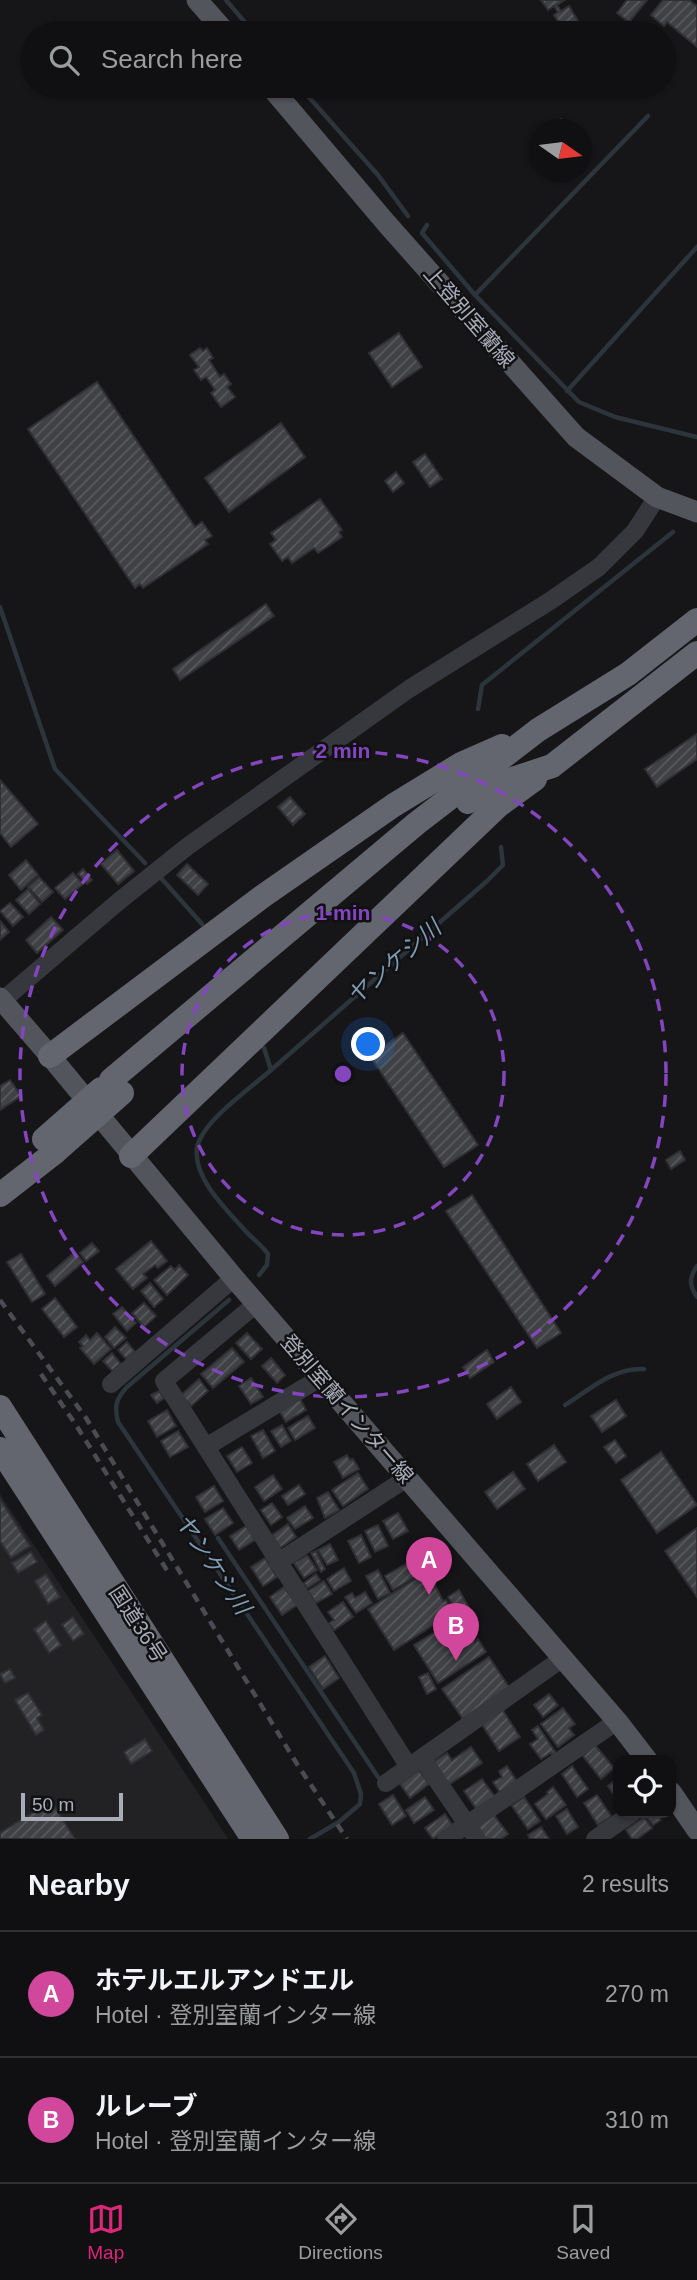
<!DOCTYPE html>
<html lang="en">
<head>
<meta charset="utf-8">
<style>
	:root { --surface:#101012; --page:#19191b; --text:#f1f3f6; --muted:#9c9d9f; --line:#303032; --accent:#db2777 }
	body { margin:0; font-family:Arial,"Noto Sans JP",sans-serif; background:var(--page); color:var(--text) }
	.controls { position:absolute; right:21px; bottom:21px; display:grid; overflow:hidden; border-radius:14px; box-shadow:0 2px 5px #0004 }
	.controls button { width:63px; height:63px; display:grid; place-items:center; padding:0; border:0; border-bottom:2px solid var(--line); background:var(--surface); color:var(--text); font:35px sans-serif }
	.compass { position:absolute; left:529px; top:119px; width:63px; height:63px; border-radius:50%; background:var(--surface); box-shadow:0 2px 5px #0004; rotate:104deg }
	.scale { position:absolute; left:21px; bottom:18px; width:102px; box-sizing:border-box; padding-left:7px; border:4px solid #a8adb8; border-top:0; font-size:19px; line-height:24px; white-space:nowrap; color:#a8adb8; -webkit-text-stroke:5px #111113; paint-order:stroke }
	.you { position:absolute; left:369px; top:1045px; width:24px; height:24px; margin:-18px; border:5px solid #fff; border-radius:50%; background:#1a73e8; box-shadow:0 0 0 10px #1a73e833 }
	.badge { display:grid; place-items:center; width:46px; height:46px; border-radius:50%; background:var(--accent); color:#fff; font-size:23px; font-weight:700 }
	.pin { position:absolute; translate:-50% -58px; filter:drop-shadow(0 2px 4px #0008) }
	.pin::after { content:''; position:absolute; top:37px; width:24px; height:21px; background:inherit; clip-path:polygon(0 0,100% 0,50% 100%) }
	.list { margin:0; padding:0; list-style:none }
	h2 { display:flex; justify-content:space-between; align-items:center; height:91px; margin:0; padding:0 28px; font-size:30px }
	h2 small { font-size:23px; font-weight:400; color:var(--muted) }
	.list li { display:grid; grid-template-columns:46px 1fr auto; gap:21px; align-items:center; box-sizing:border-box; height:126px; padding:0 28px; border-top:2px solid var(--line) }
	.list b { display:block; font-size:26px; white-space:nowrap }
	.list p { margin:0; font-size:23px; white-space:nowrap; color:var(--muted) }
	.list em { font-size:23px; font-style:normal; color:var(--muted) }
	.icon { flex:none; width:38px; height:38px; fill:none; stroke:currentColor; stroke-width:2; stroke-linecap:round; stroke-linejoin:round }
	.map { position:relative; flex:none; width:697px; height:1839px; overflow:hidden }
	.search { position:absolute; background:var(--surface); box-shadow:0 2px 5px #0004; left:21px; right:21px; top:21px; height:77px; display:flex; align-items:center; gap:18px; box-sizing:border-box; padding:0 24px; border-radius:38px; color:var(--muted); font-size:26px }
	.sheet { height:343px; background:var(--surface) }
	nav { display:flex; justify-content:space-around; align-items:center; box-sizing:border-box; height:98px; border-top:2px solid var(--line); background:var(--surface); font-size:19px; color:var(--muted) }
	nav a { display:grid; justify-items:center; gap:4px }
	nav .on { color:var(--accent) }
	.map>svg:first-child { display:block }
</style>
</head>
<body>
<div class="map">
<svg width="697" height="1839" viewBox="0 0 697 1839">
	<defs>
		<pattern id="building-hatch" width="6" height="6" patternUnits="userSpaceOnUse" patternTransform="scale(1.75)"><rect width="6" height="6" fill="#404145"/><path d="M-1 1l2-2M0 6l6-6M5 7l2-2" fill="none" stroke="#595a5e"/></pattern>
	</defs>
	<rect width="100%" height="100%" fill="#161618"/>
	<polygon fill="#222225" points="0,1494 189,1779 228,1839 0,1839"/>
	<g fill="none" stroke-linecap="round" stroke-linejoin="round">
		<g stroke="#2c353c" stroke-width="4.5">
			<polyline points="226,0 254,33"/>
			<polyline points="307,95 378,175 408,216"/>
			<polyline points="427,225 422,233 475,295 579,402 615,417 697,437"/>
			<polyline points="475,295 648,116"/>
			<polyline points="567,391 697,247"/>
			<polyline points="0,607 55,769 145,863"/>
			<polyline points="478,709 482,685 673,532"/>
			<polyline points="161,878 202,924"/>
			<polyline points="271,1070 487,881 503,865 501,847"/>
			<path d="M 697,1266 C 689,1278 689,1285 697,1297"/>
			<path d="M 259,1275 L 267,1265 L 268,1254 C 260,1243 250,1237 242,1227 C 224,1207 193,1177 197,1148 C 201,1122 251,1088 271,1070 L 264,1048"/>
			<path d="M 229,1300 L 127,1387 C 116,1399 114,1406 118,1422 L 354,1773 L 361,1794 L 360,1804 L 339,1822 L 310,1839"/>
			<path d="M 565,1405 C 589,1390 614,1367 644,1369"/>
			<polyline points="218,1538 378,1777"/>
		</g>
	</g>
	<g fill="url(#building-hatch)" stroke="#303034" stroke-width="2">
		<polygon points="541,0 565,0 557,5 561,11 569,6 585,33 558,33 557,31 562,28 554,15 558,12 554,6 548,10"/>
		<polygon points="627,0 647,0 629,22 617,13"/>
		<polygon points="663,0 689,0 697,6 697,47 667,22 664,26 651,15"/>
		<polygon points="561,119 570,130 548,130"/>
		<polygon points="399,333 422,367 392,387 369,353"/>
		<polygon points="200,348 203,351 207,348 213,358 209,360 220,377 224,374 231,384 227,387 235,397 221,407 211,393 215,390 206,377 201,380 194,370 199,367 190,355"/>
		<polygon points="97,382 195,527 202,522 212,536 205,540 208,544 143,588 140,584 135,588 28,429"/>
		<polygon points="281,423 305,457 229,512 205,478"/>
		<polygon points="425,454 442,479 430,487 413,462"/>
		<polygon points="396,472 404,483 393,492 385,481"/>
		<polygon points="320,499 342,530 339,532 342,537 318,553 314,548 292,563 288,557 282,561 270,544 276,540 271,533"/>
		<polygon points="266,604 274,616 180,680 173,669"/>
		<polygon points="697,734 697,759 657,787 645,769"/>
		<polygon points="0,780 38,824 11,847 0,833"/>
		<polygon points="290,797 305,814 293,825 278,807"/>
		<polygon points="117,850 134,871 118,884 101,864"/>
		<polygon points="26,860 38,875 21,890 9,875"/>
		<polygon points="187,864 208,884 198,895 177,875"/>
		<polygon points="83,869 92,880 87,884 78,874"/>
		<polygon points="73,873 83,884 65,899 55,888"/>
		<polygon points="39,877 53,892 42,902 28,887"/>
		<polygon points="28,889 40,904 29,914 16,900"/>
		<polygon points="10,903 23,917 13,926 0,911"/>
		<polygon points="51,917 63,930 37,953 26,940"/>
		<polygon points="0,921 9,932 0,940"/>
		<polygon points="403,1033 478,1145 444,1167 370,1056"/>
		<polygon points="10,1080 21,1096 0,1110 0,1086"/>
		<polygon points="680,1151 685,1160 671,1169 666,1160"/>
		<polygon points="472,1195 561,1333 537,1348 446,1211"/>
		<polygon points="151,1241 167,1261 158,1268 155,1265 143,1274 147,1278 133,1289 116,1269"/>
		<polygon points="92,1243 99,1251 86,1261 80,1253"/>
		<polygon points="75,1252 83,1262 55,1286 47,1276"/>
		<polygon points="21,1254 45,1294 32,1302 7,1262"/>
		<polygon points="179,1265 188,1275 167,1295 154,1280 171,1266 175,1270"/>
		<polygon points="150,1283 163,1299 154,1307 141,1291"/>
		<polygon points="55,1298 77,1327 64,1337 42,1309"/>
		<polygon points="144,1303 156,1316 144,1327 132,1313"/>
		<polygon points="122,1307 136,1323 127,1331 113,1314"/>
		<polygon points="115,1327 126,1338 114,1348 105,1337"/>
		<polygon points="97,1333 111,1349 94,1364 80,1348 83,1346 79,1342 86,1335 90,1340"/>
		<polygon points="247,1333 262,1349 251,1359 236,1343"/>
		<polygon points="127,1342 135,1352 126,1359 118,1350"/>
		<polygon points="232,1348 244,1362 213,1388 201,1374"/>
		<polygon points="487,1350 494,1362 470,1378 463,1367"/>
		<polygon points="112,1353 121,1364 112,1371 103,1361"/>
		<polygon points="271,1358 285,1375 277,1383 262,1366"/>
		<polygon points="251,1378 263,1397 251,1404 239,1386"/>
		<polygon points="199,1379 208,1391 191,1406 181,1395"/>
		<polygon points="511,1387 521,1402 497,1419 487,1404"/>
		<polygon points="159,1391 164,1398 157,1403 151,1395"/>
		<polygon points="299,1397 306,1410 286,1422 278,1409"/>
		<polygon points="616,1400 626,1416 602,1432 591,1416"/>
		<polygon points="167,1410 176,1426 157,1437 148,1421"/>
		<polygon points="308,1416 315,1428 295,1440 288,1428"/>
		<polygon points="282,1425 291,1441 281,1447 271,1431"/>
		<polygon points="263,1430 275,1451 263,1458 251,1436"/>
		<polygon points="178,1431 188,1447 170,1457 161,1441"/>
		<polygon points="615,1440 626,1456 616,1463 604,1447"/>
		<polygon points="554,1445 566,1462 538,1481 527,1464"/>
		<polygon points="242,1447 252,1463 237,1472 227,1456"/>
		<polygon points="661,1452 697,1505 657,1533 621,1480"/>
		<polygon points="347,1455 350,1460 353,1459 359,1469 343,1478 334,1462"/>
		<polygon points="513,1472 525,1489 497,1509 485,1492"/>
		<polygon points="358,1473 368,1489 343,1506 332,1490"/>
		<polygon points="273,1475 282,1489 264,1501 255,1487"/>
		<polygon points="299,1485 305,1494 288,1505 282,1496"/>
		<polygon points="214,1486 223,1501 205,1512 196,1497"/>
		<polygon points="328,1492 339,1510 325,1518 317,1498"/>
		<polygon points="0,1499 30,1546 11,1558 0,1541"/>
		<polygon points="272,1503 282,1517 271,1525 261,1510"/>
		<polygon points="305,1506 313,1518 295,1529 287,1518"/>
		<polygon points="223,1508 233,1523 215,1535 205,1519"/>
		<polygon points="398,1513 408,1531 393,1539 383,1521"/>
		<polygon points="288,1524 296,1537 280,1548 272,1535"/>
		<polygon points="378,1525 388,1546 375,1552 365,1531"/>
		<polygon points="246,1526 255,1540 239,1550 230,1536"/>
		<polygon points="697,1528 697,1597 665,1551"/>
		<polygon points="361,1535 371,1557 359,1563 348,1541"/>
		<polygon points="330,1544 338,1560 327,1565 318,1550"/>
		<polygon points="316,1551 325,1569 321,1572 311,1553"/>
		<polygon points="428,1551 436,1565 393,1590 385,1576"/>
		<polygon points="31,1552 37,1562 18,1573 12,1563"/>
		<polygon points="307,1555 317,1570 304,1578 294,1563"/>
		<polygon points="265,1558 277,1577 263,1586 251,1567"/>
		<polygon points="344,1568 351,1581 334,1591 327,1579"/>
		<polygon points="378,1570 390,1593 378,1599 366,1576"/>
		<polygon points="428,1571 443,1601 446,1600 454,1612 394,1650 368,1609"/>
		<polygon points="46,1574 60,1597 48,1604 35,1581"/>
		<polygon points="316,1574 320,1580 307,1588 304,1583"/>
		<polygon points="324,1581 332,1594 316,1603 308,1591"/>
		<polygon points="284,1587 297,1605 282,1615 270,1597"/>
		<polygon points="459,1590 468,1606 457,1613 448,1597"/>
		<polygon points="365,1592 372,1603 356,1613 345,1597 352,1593 355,1598"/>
		<polygon points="343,1602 353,1617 334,1630 329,1623 334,1620 328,1612"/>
		<polygon points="73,1617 84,1634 73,1641 62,1625"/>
		<polygon points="459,1617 475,1642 478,1639 486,1652 438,1683 414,1645"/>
		<polygon points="46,1621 61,1645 49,1653 34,1629"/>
		<polygon points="325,1656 339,1678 323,1689 309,1667"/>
		<polygon points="489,1657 509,1687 463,1719 442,1689"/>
		<polygon points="10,1669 15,1678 5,1683 0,1674"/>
		<polygon points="428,1673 436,1689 427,1694 419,1677"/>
		<polygon points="28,1693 42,1715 37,1718 44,1730 36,1735 15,1700"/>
		<polygon points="549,1694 558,1705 543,1717 534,1705"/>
		<polygon points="563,1708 575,1724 569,1728 574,1735 558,1747 541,1724"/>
		<polygon points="502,1709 520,1737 499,1751 481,1723"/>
		<polygon points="538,1726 556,1753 552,1755 551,1753 541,1759 530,1744 538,1739 532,1730"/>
		<polygon points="145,1739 152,1751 131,1764 124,1752"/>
		<polygon points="595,1745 614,1768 601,1779 583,1756"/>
		<polygon points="471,1747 482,1763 448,1785 433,1762 447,1753 452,1760"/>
		<polygon points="507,1766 518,1783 501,1794 493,1782 502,1777 499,1771"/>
		<polygon points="572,1766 588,1789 577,1797 562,1774"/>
		<polygon points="419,1770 429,1784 410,1798 400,1784"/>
		<polygon points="618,1778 618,1801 608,1786"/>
		<polygon points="482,1779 495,1797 477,1810 464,1791"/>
		<polygon points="553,1787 566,1805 546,1819 535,1804 548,1794 547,1792"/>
		<polygon points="393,1795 406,1816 392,1825 379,1804"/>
		<polygon points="597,1795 611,1816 598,1825 584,1803"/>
		<polygon points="425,1797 434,1810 414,1823 406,1810"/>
		<polygon points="524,1797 540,1821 528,1829 512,1806"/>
		<polygon points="51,1801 75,1839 0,1839 0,1833"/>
		<polygon points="567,1809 578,1827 567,1834 556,1816"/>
		<polygon points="648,1813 656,1813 661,1820 653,1825 645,1815"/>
		<polygon points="445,1814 453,1826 433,1839 425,1828"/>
		<polygon points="494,1815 508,1834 501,1839 484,1839 476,1827"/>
		<polygon points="644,1817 652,1828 637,1839 632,1839 626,1830"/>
		<polygon points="541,1827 549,1839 530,1839 528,1835"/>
	</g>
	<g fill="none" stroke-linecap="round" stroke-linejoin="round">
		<g stroke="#37383d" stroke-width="18">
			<polyline points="2,1001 118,902 188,846 409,689 550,601 599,567 635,531 657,497"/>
			<polyline points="256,1304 164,1381 409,1767"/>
			<polyline points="111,1384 234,1278"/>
			<polyline points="206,1447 320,1378"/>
			<polyline points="278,1562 407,1478"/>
			<polyline points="422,1758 477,1839"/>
			<polyline points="386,1783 563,1658"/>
			<polyline points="446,1839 617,1721"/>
			<polyline points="595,1839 632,1813"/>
		</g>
		<g stroke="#53555c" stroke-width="21">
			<polyline points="197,0 226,33"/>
			<polyline points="270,86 387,224 576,437 657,497 697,512"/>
			<polyline points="0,998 50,1056 234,1278 617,1721 647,1760"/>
			<polyline points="671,1792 697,1830"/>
		</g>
		<g stroke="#63666e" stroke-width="24">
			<polyline points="468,802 488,787 552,766 697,653"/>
			<polyline points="50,1056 263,896 394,805 461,764 502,746"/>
			<polyline points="111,1080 417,823 538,730 628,674 697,620"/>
			<polyline points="131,1156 498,806 535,779"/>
			<polyline points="0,1195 54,1153"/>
			<polyline points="0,1407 277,1839"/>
			<polyline points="0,1449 253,1839"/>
		</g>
		<g stroke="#4a4c52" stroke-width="4.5" stroke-dasharray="9 7" stroke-linecap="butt">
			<polyline points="0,1300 86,1418 297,1764 347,1839"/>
			<polyline points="41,1374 76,1425 168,1572"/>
		</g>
		<g stroke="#63666e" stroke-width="24">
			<polyline points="44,1139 101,1089"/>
			<polyline points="54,1153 122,1093"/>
		</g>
	</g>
	<g fill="none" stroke="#8446be" stroke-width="3.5" stroke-dasharray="12 9">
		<circle cx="343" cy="1074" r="161"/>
		<circle cx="343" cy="1074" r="323"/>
	</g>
	<g text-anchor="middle" stroke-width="5" stroke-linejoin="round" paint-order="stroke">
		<g font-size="21" fill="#a8adb8" stroke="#111113">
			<text transform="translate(469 317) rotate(49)" y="7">上登別室蘭線</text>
			<text transform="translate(347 1409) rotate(49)" y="7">登別室蘭インター線</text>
			<text transform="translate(138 1624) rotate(57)" y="7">国道36号</text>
		</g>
		<g font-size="23" font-style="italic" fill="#7f9bb3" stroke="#111113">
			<text transform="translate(394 962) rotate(-41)" y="8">ヤンケシ川</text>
			<text transform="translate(213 1564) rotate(56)" y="8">ヤンケシ川</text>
		</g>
	</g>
	<circle cx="343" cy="1074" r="10" fill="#8446be" stroke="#111113" stroke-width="3.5"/>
	<g font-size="21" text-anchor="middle" font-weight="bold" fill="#8446be" stroke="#111113" stroke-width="5" stroke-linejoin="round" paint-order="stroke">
		<text x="343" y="758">2 min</text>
		<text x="343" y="920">1 min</text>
	</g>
</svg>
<div class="controls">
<button><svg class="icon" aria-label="locate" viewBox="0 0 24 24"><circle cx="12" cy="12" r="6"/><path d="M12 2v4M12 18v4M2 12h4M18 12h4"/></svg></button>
</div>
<svg class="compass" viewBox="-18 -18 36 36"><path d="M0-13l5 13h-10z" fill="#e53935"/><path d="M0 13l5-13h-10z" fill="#9c9d9f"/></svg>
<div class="scale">50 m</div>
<div class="you"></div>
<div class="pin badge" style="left:429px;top:1595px;background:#d1479c">A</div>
<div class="pin badge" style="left:456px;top:1661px;background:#d1479c">B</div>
<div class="search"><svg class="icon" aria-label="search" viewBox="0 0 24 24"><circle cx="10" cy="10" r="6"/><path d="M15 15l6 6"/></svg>Search here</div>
</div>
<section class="sheet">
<h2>Nearby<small>2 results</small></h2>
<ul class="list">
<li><span class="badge" style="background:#d1479c">A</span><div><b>ホテルエルアンドエル</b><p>Hotel · 登別室蘭インター線</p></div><em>270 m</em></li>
<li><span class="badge" style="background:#d1479c">B</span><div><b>ルレーブ</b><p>Hotel · 登別室蘭インター線</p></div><em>310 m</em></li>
</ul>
</section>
<nav>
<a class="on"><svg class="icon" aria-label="map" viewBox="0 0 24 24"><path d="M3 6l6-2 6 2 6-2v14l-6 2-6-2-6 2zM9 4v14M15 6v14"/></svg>Map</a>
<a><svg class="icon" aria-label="directions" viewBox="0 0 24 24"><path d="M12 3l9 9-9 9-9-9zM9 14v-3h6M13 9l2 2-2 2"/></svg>Directions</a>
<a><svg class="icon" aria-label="saved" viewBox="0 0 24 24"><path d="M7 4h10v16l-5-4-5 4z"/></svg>Saved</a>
</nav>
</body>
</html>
